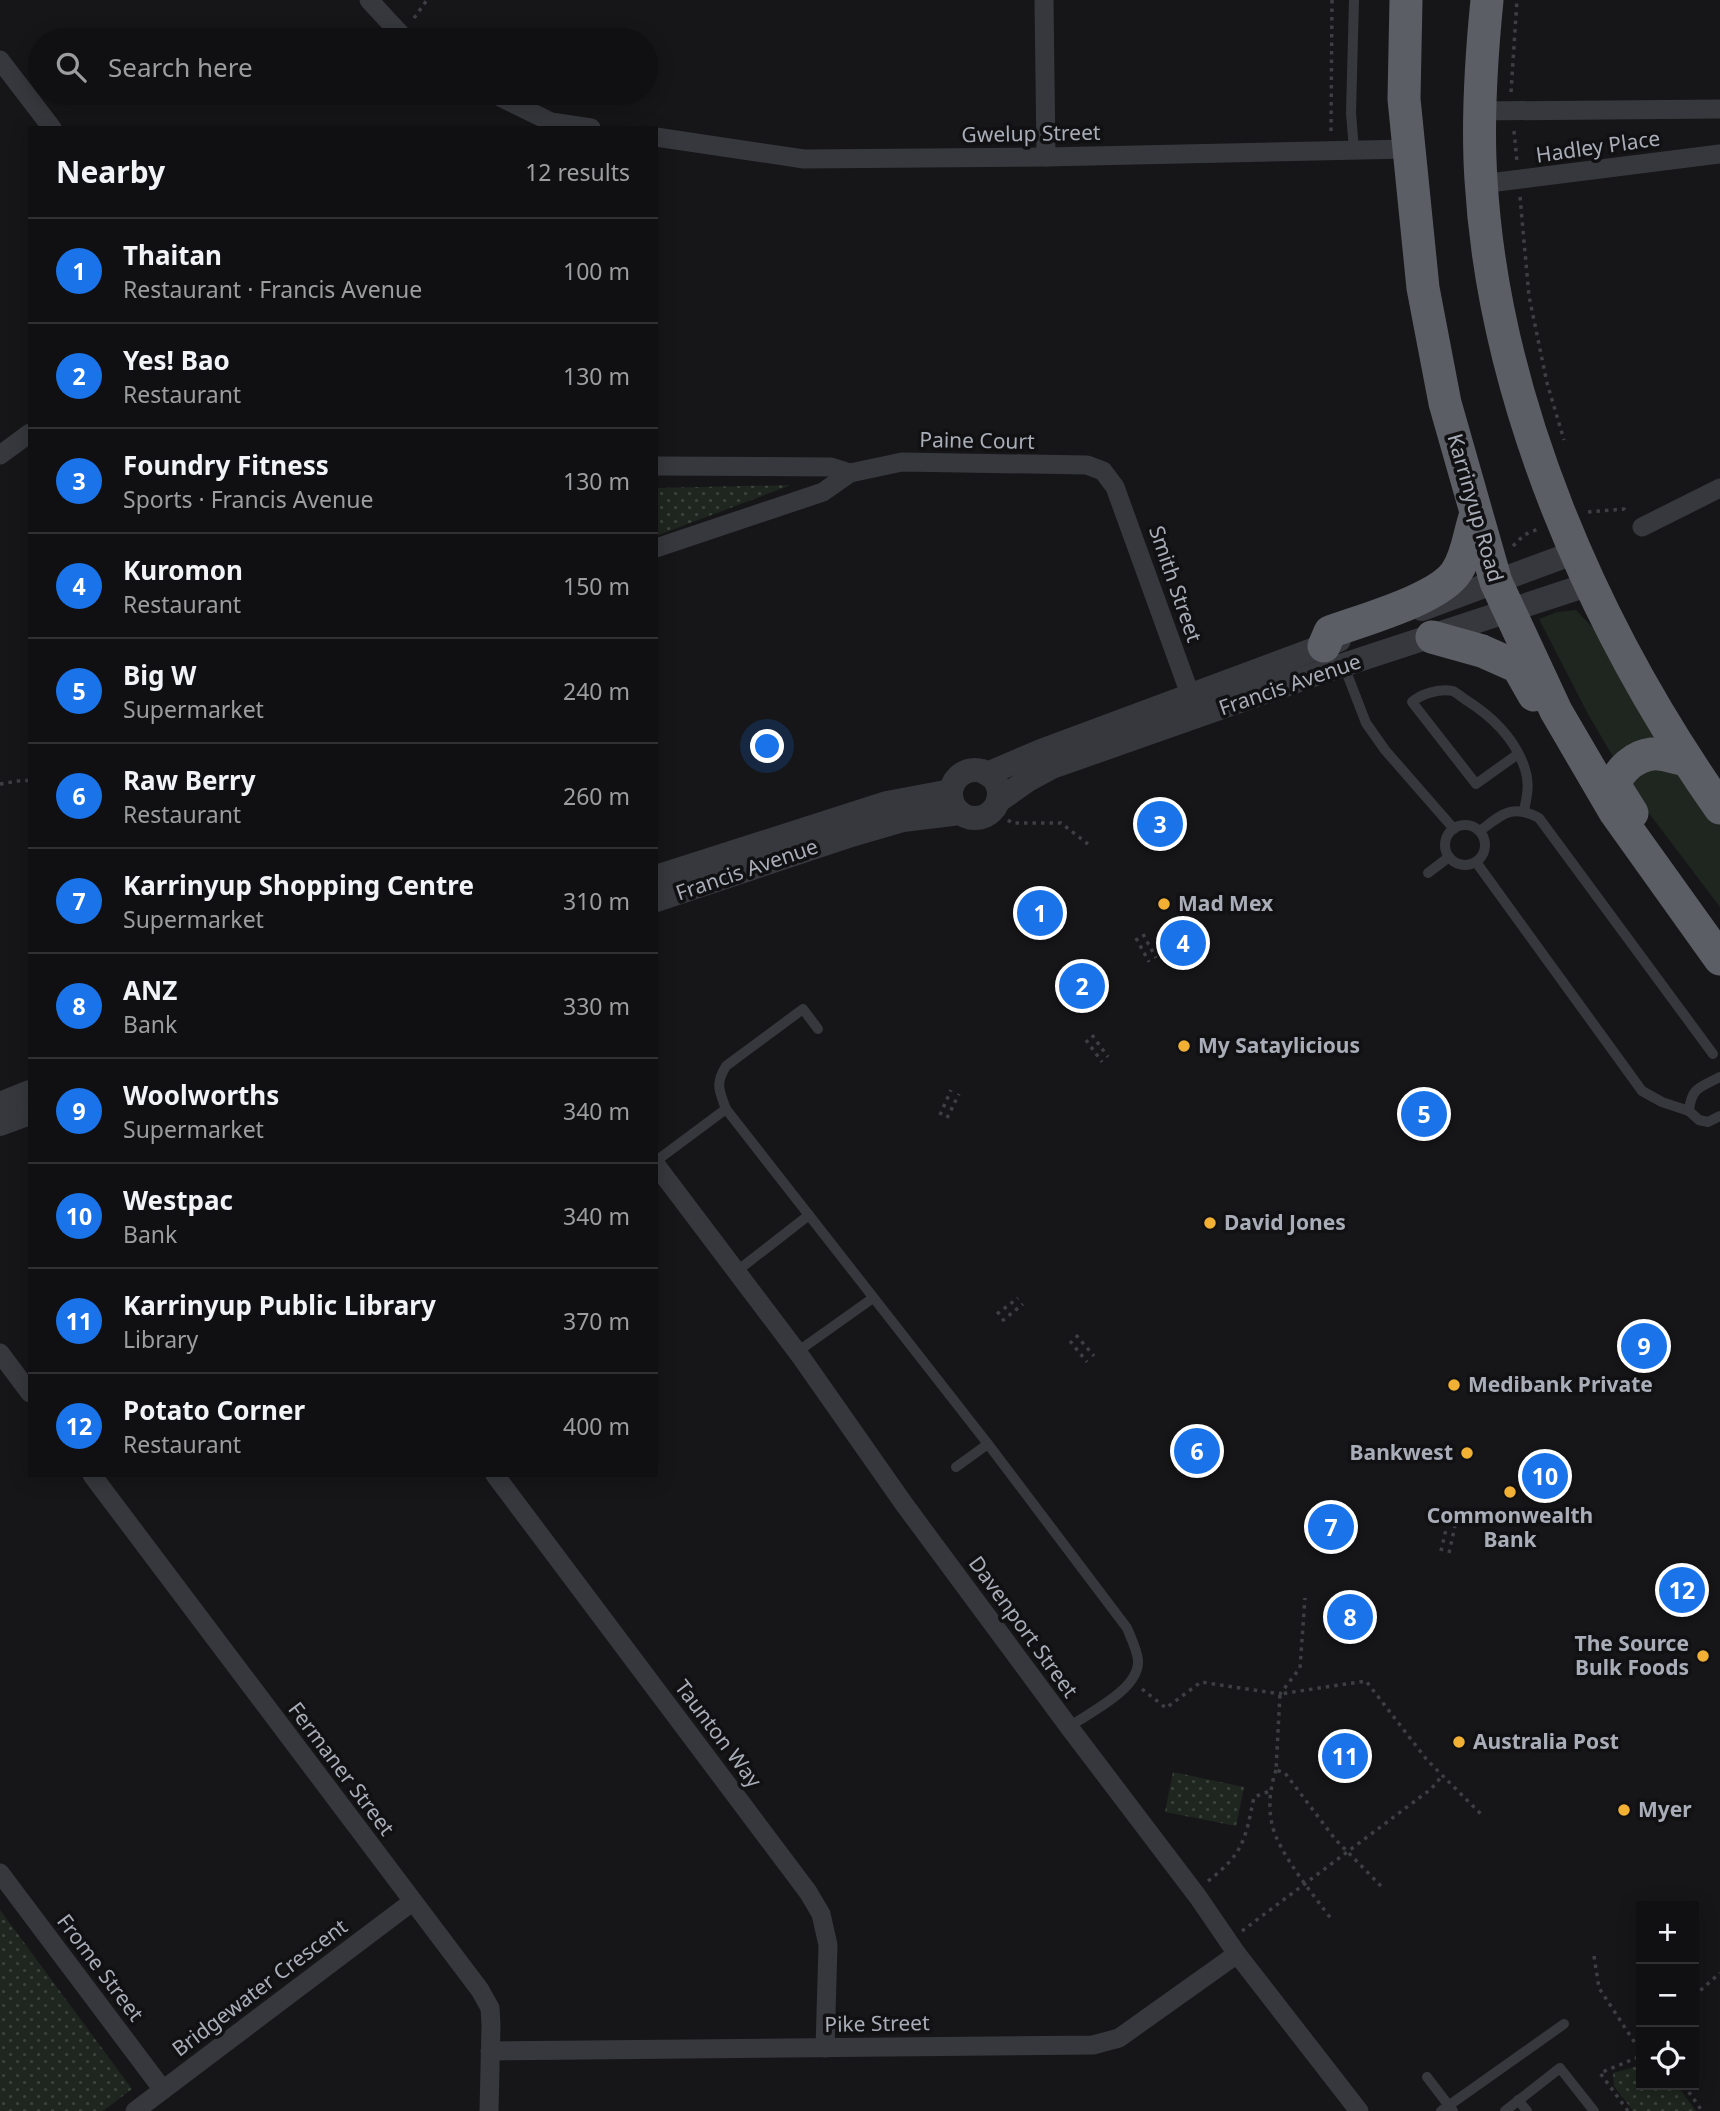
<!DOCTYPE html>
<html lang="en">
<head>
<meta charset="utf-8">
<style>
	:root { --surface:#101012; --page:#1e1e20; --text:#f1f3f6; --muted:#9c9d9f; --line:#303032; --accent:#1a73e8 }
	body { margin:0; font-family:"Noto Sans",sans-serif; background:var(--page); color:var(--text) }
	.controls { position:absolute; right:21px; bottom:21px; display:grid; overflow:hidden; border-radius:0px; box-shadow:0 4px 18px #0003 }
	.controls button { width:63px; height:63px; display:grid; place-items:center; padding:0; border:0; border-bottom:2px solid var(--line); background:var(--surface); color:var(--text); font:35px sans-serif }
	.you { position:absolute; left:768px; top:747px; width:24px; height:24px; margin:-18px; border:5px solid #fff; border-radius:50%; background:#1a73e8; box-shadow:0 0 0 10px #1a73e833 }
	.badge { display:grid; place-items:center; width:46px; height:46px; border-radius:50%; background:var(--accent); color:#fff; font-size:23px; font-weight:700 }
	.pin { position:absolute; translate:-50% -50%; border:4px solid #fff; box-shadow:0 2px 7px #0006 }
	.list { margin:0; padding:0; list-style:none }
	h2 { display:flex; justify-content:space-between; align-items:center; height:91px; margin:0; padding:0 28px; font-size:30px }
	h2 small { font-size:23px; font-weight:400; color:var(--muted) }
	.list li { display:grid; grid-template-columns:46px 1fr auto; gap:21px; align-items:center; box-sizing:border-box; height:105px; padding:0 28px; border-top:2px solid var(--line) }
	.list b { display:block; font-size:26px; white-space:nowrap }
	.list p { margin:0; font-size:23px; white-space:nowrap; color:var(--muted) }
	.list em { font-size:23px; font-style:normal; color:var(--muted) }
	.icon { flex:none; width:38px; height:38px; fill:none; stroke:currentColor; stroke-width:2; stroke-linecap:round; stroke-linejoin:round }
	.map { position:relative; flex:none; width:1720px; height:2111px; overflow:hidden }
	.search { position:absolute; background:var(--surface); box-shadow:0 4px 18px #0003; left:28px; top:28px; width:630px; height:77px; display:flex; align-items:center; gap:18px; box-sizing:border-box; padding:0 24px; border-radius:38px; color:var(--muted); font-size:26px }
	.panel { position:absolute; background:var(--surface); box-shadow:0 4px 18px #0003; left:28px; top:126px; width:630px; height:1351px; border-radius:0px }
	.map>svg:first-child { display:block }
</style>
</head>
<body>
<div class="map">
<svg width="1720" height="2111" viewBox="0 0 1720 2111">
	<defs>
		<pattern id="park-dots" width="8" height="8" patternUnits="userSpaceOnUse" patternTransform="scale(1.75)"><rect width="8" height="8" fill="#1e261f"/><path d="M2 2h.1M6 6h.1" fill="none" stroke="#3c433d" stroke-width="1.8" stroke-linecap="round"/></pattern>
	</defs>
	<rect width="100%" height="100%" fill="#161618"/>
	<polygon fill="#1e261f" points="1576,610 1602,637 1720,826 1720,907 1636,796 1588,714 1539,619 1557,612"/>
	<g fill="url(#park-dots)">
		<polygon points="791,485 656,536 656,488"/>
		<polygon points="1173,1772 1244,1787 1236,1826 1165,1812"/>
		<polygon points="0,1910 132,2089 103,2111 0,2111"/>
		<polygon points="1641,2065 1641,2085 1677,2085 1696,2111 1633,2111 1614,2086 1613,2073"/>
	</g>
	<g fill="none" stroke-linecap="round" stroke-linejoin="round">
		<g stroke="#3d3f44" stroke-width="3.5" stroke-dasharray="3.5 5" stroke-linecap="butt">
			<polyline points="414,18 427,0"/>
			<polyline points="1511,92 1517,0"/>
			<polyline points="1331,131 1332,0"/>
			<polyline points="1514,131 1517,162"/>
			<polyline points="1520,197 1529,296 1547,383 1564,440"/>
			<polyline points="1588,512 1624,509 1628,513"/>
			<polyline points="1513,546 1524,535 1538,529"/>
			<polyline points="0,784 24,780 30,781"/>
			<polyline points="1008,820 1012,823 1061,823 1088,844"/>
			<polyline points="1143,934 1156,958"/>
			<polyline points="1136,938 1149,962"/>
			<polyline points="1092,1035 1108,1057"/>
			<polyline points="1086,1040 1102,1062"/>
			<polyline points="940,1115 951,1090"/>
			<polyline points="947,1118 959,1094"/>
			<polyline points="997,1314 1018,1298"/>
			<polyline points="1002,1321 1023,1304"/>
			<polyline points="1076,1335 1094,1356"/>
			<polyline points="1070,1341 1087,1362"/>
			<polyline points="1441,1551 1447,1525"/>
			<polyline points="1449,1553 1455,1526"/>
			<polyline points="1142,1689 1166,1708 1201,1682 1280,1694 1300,1668 1305,1598"/>
			<path d="M 1276,1770 C 1270,1788 1268,1806 1272,1824 C 1277,1851 1315,1897 1332,1920"/>
			<path d="M 1208,1881 C 1244,1853 1245,1840 1254,1797 L 1270,1791"/>
			<polyline points="1381,1886 1335,1839 1285,1773 1276,1770 1280,1694 1366,1681 1427,1760 1482,1815"/>
			<polyline points="1242,1931 1431,1789 1442,1776"/>
			<polyline points="1594,1956 1599,1988 1635,2043 1641,2038"/>
			<polyline points="1694,1996 1720,1973"/>
			<polyline points="1684,2085 1702,2111"/>
			<polyline points="1628,2111 1600,2073 1641,2056"/>
		</g>
		<g stroke="#37383d" stroke-width="10">
			<polyline points="1354,150 1351,113 1354,0"/>
			<polyline points="1344,666 1366,723 1385,750 1454,829"/>
			<path d="M 1518,754 L 1476,784 L 1412,702 C 1421,694 1440,688 1453,691 C 1457,693 1463,698 1466,700 C 1493,717 1515,738 1525,769 C 1530,784 1527,796 1524,811"/>
			<circle cx="1465" cy="845" r="20"/>
			<path d="M 1480,831 C 1501,815 1512,803 1539,818 L 1713,1054"/>
			<polyline points="1476,862 1642,1091 1662,1102 1689,1111"/>
			<polyline points="1428,873 1449,857"/>
			<path d="M 818,1029 L 803,1009 L 726,1066 C 715,1084 719,1090 726,1109 L 988,1444"/>
			<path d="M 1720,1077 C 1701,1087 1691,1087 1689,1111 L 1699,1120 L 1708,1122 L 1720,1116"/>
			<polyline points="656,1161 726,1109"/>
			<polyline points="737,1271 809,1215"/>
			<polyline points="797,1352 873,1298"/>
			<path d="M 956,1467 L 988,1444 L 1127,1628 C 1131,1638 1137,1650 1138,1660 C 1140,1689 1090,1712 1069,1727"/>
			<polyline points="1427,2077 1453,2111"/>
			<polyline points="1518,2100 1527,2111"/>
			<polyline points="1441,2111 1564,2024"/>
			<polyline points="1505,2111 1560,2068 1594,2111"/>
		</g>
		<g stroke="#37383d" stroke-width="19">
			<polyline points="369,0 406,40"/>
			<polyline points="1044,0 1046,157"/>
			<polyline points="0,60 52,128"/>
			<polyline points="492,93 551,122 591,128"/>
			<polyline points="1480,111 1720,109"/>
			<polyline points="656,137 804,159 1046,157 1408,149"/>
			<polyline points="1481,184 1720,154"/>
			<polyline points="0,455 30,433"/>
			<polyline points="656,466 831,467 850,473"/>
			<polyline points="1642,527 1720,488"/>
			<polyline points="656,548 823,492 850,473 902,462 1087,465 1103,471 1115,487 1195,708"/>
			<polyline points="656,1165 801,1357 904,1504 1069,1727 1198,1897 1237,1954 1359,2111"/>
			<polyline points="0,1353 30,1393"/>
			<polyline points="92,1475 480,1990 490,2008 491,2025 489,2111"/>
			<polyline points="495,1475 808,1892 821,1914 828,1945 825,2048"/>
			<polyline points="0,1873 163,2090"/>
			<polyline points="490,2051 1093,2045 1119,2038 1237,1954"/>
			<polyline points="135,2111 412,1902"/>
		</g>
		<g stroke="#37383d" stroke-width="24">
			<polyline points="1422,609 1576,552"/>
			<circle cx="975" cy="794" r="24"/>
			<polyline points="987,774 1041,751 1339,640"/>
			<polyline points="998,801 1028,780 1052,767 1319,673 1590,584"/>
			<polyline points="656,877 887,803 951,791"/>
			<polyline points="656,900 848,836 903,820 960,813"/>
			<polyline points="0,1104 30,1092"/>
			<polyline points="0,1124 30,1113"/>
		</g>
		<g stroke="#5b5e65" stroke-width="33">
			<polyline points="1406,0 1404,99 1423,288 1445,403 1496,582 1556,711 1615,812 1720,959"/>
			<path d="M 1487,0 C 1481,60 1477,120 1481,180 C 1494,401 1594,629 1720,808"/>
			<polyline points="1432,637 1482,651 1518,667 1534,695"/>
			<path d="M 1324,646 L 1330,632 C 1362,620 1440,599 1457,571 C 1468,554 1469,533 1476,514"/>
			<path d="M 1632,813 L 1615,786 C 1618,770 1635,756 1652,754 C 1662,753 1676,758 1686,760"/>
		</g>
	</g>
	<g fill="#f2b134" stroke="#111113" stroke-width="2.5">
		<circle cx="1164" cy="904" r="7"/>
		<circle cx="1184" cy="1046" r="7"/>
		<circle cx="1210" cy="1223" r="7"/>
		<circle cx="1454" cy="1385" r="7"/>
		<circle cx="1467" cy="1453" r="7"/>
		<circle cx="1510" cy="1492" r="7"/>
		<circle cx="1703" cy="1656" r="7"/>
		<circle cx="1459" cy="1742" r="7"/>
		<circle cx="1624" cy="1810" r="7"/>
	</g>
	<g text-anchor="middle" stroke-width="7" stroke-linejoin="round" paint-order="stroke">
		<g font-size="21" fill="#a8adb8" stroke="#111113">
			<text transform="translate(1031 134) rotate(-1)" y="7">Gwelup Street</text>
			<text transform="translate(1598 147) rotate(-8)" y="7">Hadley Place</text>
			<text transform="translate(977 441) rotate(1)" y="7">Paine Court</text>
			<text transform="translate(1475 508) rotate(74)" y="7">Karrinyup Road</text>
			<text transform="translate(1175 584) rotate(71)" y="7">Smith Street</text>
			<text transform="translate(1290 685) rotate(-19)" y="7">Francis Avenue</text>
			<text transform="translate(747 870) rotate(-19)" y="7">Francis Avenue</text>
			<text transform="translate(1023 1627) rotate(54)" y="7">Davenport Street</text>
			<text transform="translate(718 1734) rotate(53)" y="7">Taunton Way</text>
			<text transform="translate(341 1769) rotate(53)" y="7">Fermaner Street</text>
			<text transform="translate(100 1968) rotate(53)" y="7">Frome Street</text>
			<text transform="translate(260 1988) rotate(-37)" y="7">Bridgewater Crescent</text>
			<text transform="translate(877 2024) rotate(-1)" y="7">Pike Street</text>
		</g>
		<g font-size="21" font-weight="bold" fill="#a8adb8" stroke="#111113" text-anchor="start">
			<text x="1178" y="911">Mad Mex</text>
			<text x="1198" y="1053">My Sataylicious</text>
			<text x="1224" y="1230">David Jones</text>
			<text x="1468" y="1392">Medibank Private</text>
			<text x="1453" y="1460" text-anchor="end">Bankwest</text>
			<text x="1510" y="1523" text-anchor="middle">Commonwealth<tspan x="1510" dy="24">Bank</tspan></text>
			<text x="1689" y="1651" text-anchor="end">The Source<tspan x="1689" dy="24">Bulk Foods</tspan></text>
			<text x="1473" y="1749">Australia Post</text>
			<text x="1638" y="1817">Myer</text>
		</g>
	</g>
</svg>
<div class="controls">
<button>+</button>
<button>−</button>
<button><svg class="icon" aria-label="locate" viewBox="0 0 24 24"><circle cx="12" cy="12" r="6"/><path d="M12 2v4M12 18v4M2 12h4M18 12h4"/></svg></button>
</div>
<div class="you"></div>
<div class="pin badge" style="left:1040px;top:913px">1</div>
<div class="pin badge" style="left:1082px;top:986px">2</div>
<div class="pin badge" style="left:1160px;top:824px">3</div>
<div class="pin badge" style="left:1183px;top:943px">4</div>
<div class="pin badge" style="left:1424px;top:1114px">5</div>
<div class="pin badge" style="left:1197px;top:1451px">6</div>
<div class="pin badge" style="left:1331px;top:1527px">7</div>
<div class="pin badge" style="left:1350px;top:1617px">8</div>
<div class="pin badge" style="left:1644px;top:1346px">9</div>
<div class="pin badge" style="left:1545px;top:1476px">10</div>
<div class="pin badge" style="left:1345px;top:1756px">11</div>
<div class="pin badge" style="left:1682px;top:1590px">12</div>
<div class="search"><svg class="icon" aria-label="search" viewBox="0 0 24 24"><circle cx="10" cy="10" r="6"/><path d="M15 15l6 6"/></svg>Search here</div>
<section class="panel">
<h2>Nearby<small>12 results</small></h2>
<ul class="list">
<li><span class="badge">1</span><div><b>Thaitan</b><p>Restaurant · Francis Avenue</p></div><em>100 m</em></li>
<li><span class="badge">2</span><div><b>Yes! Bao</b><p>Restaurant</p></div><em>130 m</em></li>
<li><span class="badge">3</span><div><b>Foundry Fitness</b><p>Sports · Francis Avenue</p></div><em>130 m</em></li>
<li><span class="badge">4</span><div><b>Kuromon</b><p>Restaurant</p></div><em>150 m</em></li>
<li><span class="badge">5</span><div><b>Big W</b><p>Supermarket</p></div><em>240 m</em></li>
<li><span class="badge">6</span><div><b>Raw Berry</b><p>Restaurant</p></div><em>260 m</em></li>
<li><span class="badge">7</span><div><b>Karrinyup Shopping Centre</b><p>Supermarket</p></div><em>310 m</em></li>
<li><span class="badge">8</span><div><b>ANZ</b><p>Bank</p></div><em>330 m</em></li>
<li><span class="badge">9</span><div><b>Woolworths</b><p>Supermarket</p></div><em>340 m</em></li>
<li><span class="badge">10</span><div><b>Westpac</b><p>Bank</p></div><em>340 m</em></li>
<li><span class="badge">11</span><div><b>Karrinyup Public Library</b><p>Library</p></div><em>370 m</em></li>
<li><span class="badge">12</span><div><b>Potato Corner</b><p>Restaurant</p></div><em>400 m</em></li>
</ul>
</section>
</div>
</body>
</html>
